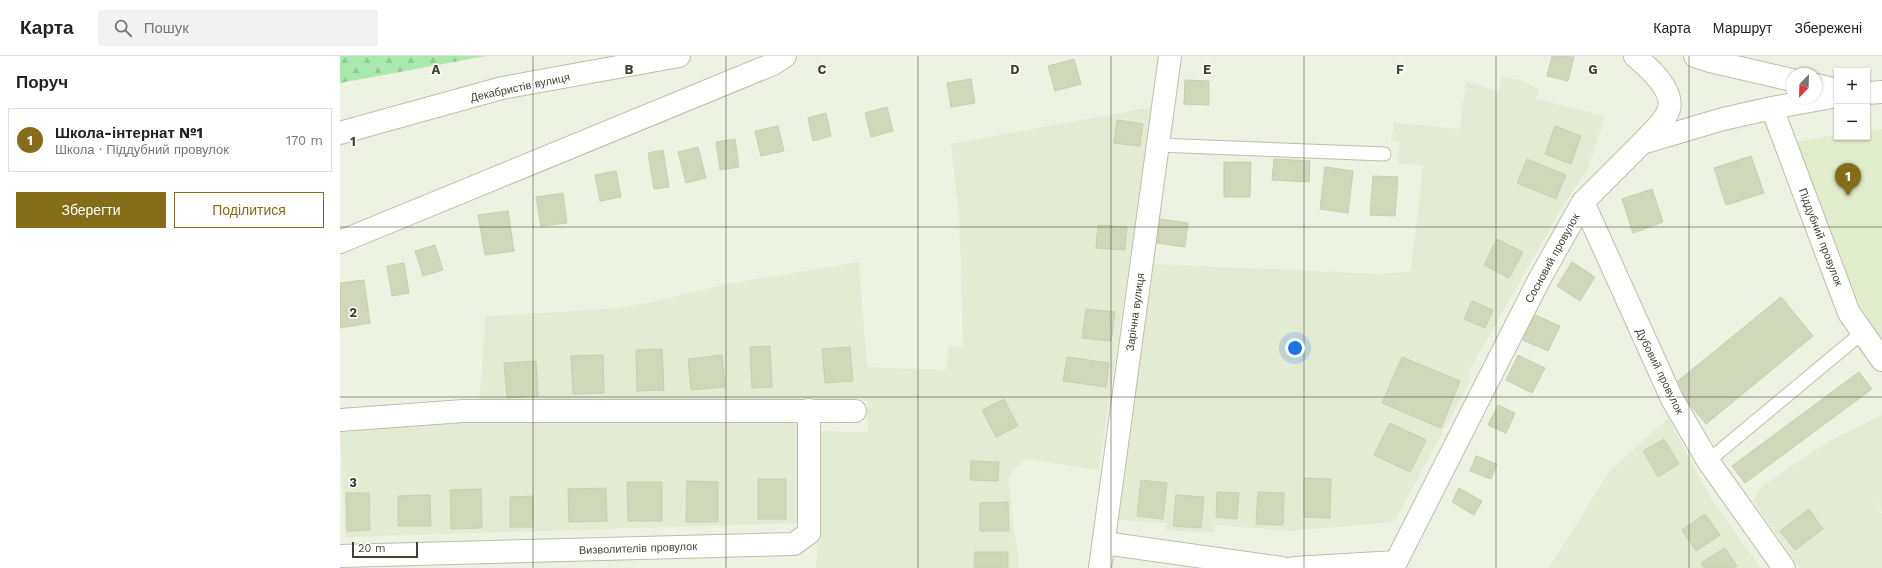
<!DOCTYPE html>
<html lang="uk">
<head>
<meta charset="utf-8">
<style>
	:root { --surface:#fff; --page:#f2f2f2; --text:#222; --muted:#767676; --line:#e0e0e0; --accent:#856c19 }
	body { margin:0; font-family:"Work Sans",sans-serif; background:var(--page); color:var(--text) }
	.controls { position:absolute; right:12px; top:12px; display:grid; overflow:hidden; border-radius:0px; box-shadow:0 1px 3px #0004 }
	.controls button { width:36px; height:36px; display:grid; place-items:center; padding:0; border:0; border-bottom:1px solid var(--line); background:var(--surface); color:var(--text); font:20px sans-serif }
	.compass { position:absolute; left:1446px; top:12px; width:36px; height:36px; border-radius:50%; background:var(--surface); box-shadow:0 1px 3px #0004; rotate:203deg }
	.scale { position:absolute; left:12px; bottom:10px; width:66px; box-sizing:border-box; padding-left:4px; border:2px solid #404433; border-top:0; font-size:11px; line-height:14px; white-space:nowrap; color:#404433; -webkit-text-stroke:3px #fff; paint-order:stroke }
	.you { position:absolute; left:955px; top:292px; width:14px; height:14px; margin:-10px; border:3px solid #fff; border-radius:50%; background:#1a73e8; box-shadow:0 0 0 6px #1a73e833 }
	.badge { display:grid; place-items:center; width:26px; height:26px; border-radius:50%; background:var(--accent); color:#fff; font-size:13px; font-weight:700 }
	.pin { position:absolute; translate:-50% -33px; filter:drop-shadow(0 1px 2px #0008) }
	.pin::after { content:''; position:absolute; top:21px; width:14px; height:12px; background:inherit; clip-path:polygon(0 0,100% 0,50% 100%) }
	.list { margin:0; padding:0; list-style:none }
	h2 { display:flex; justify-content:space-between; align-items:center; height:52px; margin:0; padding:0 16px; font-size:17px }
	h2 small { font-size:13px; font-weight:400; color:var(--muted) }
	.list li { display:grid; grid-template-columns:26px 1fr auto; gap:12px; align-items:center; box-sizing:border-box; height:64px; margin:0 8px 8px; padding:0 8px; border:1px solid var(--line); border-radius:0px }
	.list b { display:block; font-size:15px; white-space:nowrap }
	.list p { margin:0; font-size:13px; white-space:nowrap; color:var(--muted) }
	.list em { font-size:13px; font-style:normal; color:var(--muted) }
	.actions { display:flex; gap:8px; padding:12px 16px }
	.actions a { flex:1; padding:9px 0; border:1px solid var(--accent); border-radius:0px; text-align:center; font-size:14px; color:var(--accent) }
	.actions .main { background:var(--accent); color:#fff }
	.icon { flex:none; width:22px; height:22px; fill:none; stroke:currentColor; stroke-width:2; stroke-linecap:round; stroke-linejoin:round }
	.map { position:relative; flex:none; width:1542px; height:512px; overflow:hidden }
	header { display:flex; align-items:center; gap:24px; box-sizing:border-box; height:56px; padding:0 20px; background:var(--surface); border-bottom:1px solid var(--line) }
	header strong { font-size:19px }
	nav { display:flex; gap:22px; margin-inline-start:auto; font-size:14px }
	.search { width:280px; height:36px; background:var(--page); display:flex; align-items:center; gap:10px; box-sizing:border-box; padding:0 14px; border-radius:0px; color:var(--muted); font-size:15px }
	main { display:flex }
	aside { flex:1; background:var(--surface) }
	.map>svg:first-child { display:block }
</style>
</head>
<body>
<header>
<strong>Карта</strong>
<div class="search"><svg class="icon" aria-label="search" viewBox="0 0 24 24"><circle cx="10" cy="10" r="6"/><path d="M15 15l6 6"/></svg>Пошук</div>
<nav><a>Карта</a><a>Маршрут</a><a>Збережені</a></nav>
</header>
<main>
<aside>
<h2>Поруч<small></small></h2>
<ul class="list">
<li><span class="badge">1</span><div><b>Школа-інтернат №1</b><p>Школа · Піддубний провулок</p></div><em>170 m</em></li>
</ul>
<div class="actions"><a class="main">Зберегти</a><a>Поділитися</a></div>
</aside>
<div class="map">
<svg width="1542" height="512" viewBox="0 0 1542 512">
	<defs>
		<pattern id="forest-firs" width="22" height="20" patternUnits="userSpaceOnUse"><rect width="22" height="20" fill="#a9e9ad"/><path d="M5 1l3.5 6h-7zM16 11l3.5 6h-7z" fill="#92c995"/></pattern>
	</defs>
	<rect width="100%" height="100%" fill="#edf2e3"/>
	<g fill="#e4ebd4">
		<polygon points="1162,21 1181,24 1199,33 1196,43 1265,60 1247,114 1220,155 1129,315 1130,325 1054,466 949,475 875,469 873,477 826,474 826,467 776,464 814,208 1041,218 1071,215 1083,110 1058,107 1060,86 1051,85 1054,67 1120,73 1126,26 1158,35"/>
		<polygon points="812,51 759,414 684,403 668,421 679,512 476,512 480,375 528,376 527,345 346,345 139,348 146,260 270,253 313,246 387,228 519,206 527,311 606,314 609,290 623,290 619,155 611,88"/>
		<polygon points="1542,359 1542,456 1526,434 1542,458 1542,512 1460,512 1413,445 1420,432 1491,384"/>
		<polygon points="461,360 461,467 5,481 0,369 103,363"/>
		<polygon points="1328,362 1373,446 1421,512 1209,512 1269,416"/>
	</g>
	<polygon fill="#e1eccc" points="1542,73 1542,294 1495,195 1455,86 1497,79 1497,81 1527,81 1527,75"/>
	<polygon fill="url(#forest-firs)" points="0,0 146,0 0,27"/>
	<g fill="#d1d7bb" stroke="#c7cfab">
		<polygon points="1212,0 1234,1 1228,25 1207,20"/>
		<polygon points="734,3 741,28 715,35 708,10"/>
		<polygon points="631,23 635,47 611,51 607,27"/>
		<polygon points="845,24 869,25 869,49 844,48"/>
		<polygon points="547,51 553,75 531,81 525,57"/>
		<polygon points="486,57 491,80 473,85 468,62"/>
		<polygon points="777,64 803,68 800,90 774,87"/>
		<polygon points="438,70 444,95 421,100 415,75"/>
		<polygon points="1215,70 1241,80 1231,108 1205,98"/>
		<polygon points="395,83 399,111 380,114 376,86"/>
		<polygon points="358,91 366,122 346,127 338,96"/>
		<polygon points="323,94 329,131 314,133 308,97"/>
		<polygon points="1411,100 1424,137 1386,149 1374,112"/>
		<polygon points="934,103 970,105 969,126 932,124"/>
		<polygon points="1187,103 1226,119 1216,143 1177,127"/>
		<polygon points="884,106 911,106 910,141 884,141"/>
		<polygon points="985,111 1013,115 1008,157 980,153"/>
		<polygon points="276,115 281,141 260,145 255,119"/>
		<polygon points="1033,120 1058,121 1055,160 1030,159"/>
		<polygon points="1312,133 1323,166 1293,177 1282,143"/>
		<polygon points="223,137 227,167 201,170 196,141"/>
		<polygon points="168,155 174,195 145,199 138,159"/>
		<polygon points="820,163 848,167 845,191 817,187"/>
		<polygon points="758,169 787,171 785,194 756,192"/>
		<polygon points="1157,183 1183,196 1169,222 1144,209"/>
		<polygon points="95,189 103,214 83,220 75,195"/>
		<polygon points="1232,206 1255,221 1240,245 1217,230"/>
		<polygon points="64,207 69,237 52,240 47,210"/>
		<polygon points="24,224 30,267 0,272 0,227"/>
		<polygon points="1441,241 1473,280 1366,368 1333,329"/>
		<polygon points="1132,245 1153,254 1145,272 1124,263"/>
		<polygon points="746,253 775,256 771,285 742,282"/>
		<polygon points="1195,259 1220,270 1208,295 1183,284"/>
		<polygon points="430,290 432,331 412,332 410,291"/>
		<polygon points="510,291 513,325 485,327 482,293"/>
		<polygon points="322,293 324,334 297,335 296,294"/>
		<polygon points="263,299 264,337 233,338 231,300"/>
		<polygon points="382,299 385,331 351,334 348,303"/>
		<polygon points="1178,299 1205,312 1192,337 1166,324"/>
		<polygon points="727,301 769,307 766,331 723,325"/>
		<polygon points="1062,301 1120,325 1101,372 1042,347"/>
		<polygon points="196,305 198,340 167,342 164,307"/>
		<polygon points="1519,316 1532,333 1405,427 1392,410"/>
		<polygon points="664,343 678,370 656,381 642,354"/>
		<polygon points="1158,349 1175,357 1166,377 1148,369"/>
		<polygon points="1050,367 1086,384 1070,416 1034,399"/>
		<polygon points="1324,383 1339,408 1318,421 1303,395"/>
		<polygon points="1136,400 1157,408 1151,423 1130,415"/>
		<polygon points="631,405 659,406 658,425 630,424"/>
		<polygon points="964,422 991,423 990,462 964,461"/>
		<rect x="418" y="423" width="28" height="40"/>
		<polygon points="801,424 827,427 823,463 797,460"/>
		<polygon points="347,425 378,426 378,466 346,466"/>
		<polygon points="287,426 322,426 322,465 288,465"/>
		<polygon points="266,432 267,465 229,466 228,433"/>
		<polygon points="1119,432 1142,445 1134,459 1112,446"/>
		<polygon points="141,433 142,472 111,473 110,434"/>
		<polygon points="877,436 899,437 897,463 876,461"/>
		<polygon points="918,436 944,437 943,469 916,468"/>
		<polygon points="6,437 29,437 30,474 7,475"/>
		<polygon points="90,439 91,470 58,470 58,440"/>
		<polygon points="836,439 864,441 861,472 833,470"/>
		<polygon points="193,440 193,471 170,471 170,441"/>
		<polygon points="668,446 669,475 640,475 640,447"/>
		<polygon points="1469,453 1483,473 1455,494 1440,475"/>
		<polygon points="1365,458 1380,479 1356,495 1342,474"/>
		<polygon points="1385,492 1397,510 1394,512 1364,512 1361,507"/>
		<polygon points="635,496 668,496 668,512 634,512"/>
	</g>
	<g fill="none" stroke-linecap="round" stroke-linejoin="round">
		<defs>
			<g id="service">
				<polyline points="817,89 1044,98"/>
				<polyline points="1368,405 1523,276"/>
			</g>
			<g id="minor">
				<path d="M 1295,0 C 1308,11 1334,33 1329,53 C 1325,66 1311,77 1302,87"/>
				<polyline points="1432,52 1509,257 1542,304"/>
				<polyline points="1243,146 1332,343 1368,405 1444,512"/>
				<polyline points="0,186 433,8 445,0"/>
				<polyline points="0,364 123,355 515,355"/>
				<polyline points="764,487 942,512"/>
				<polyline points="0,500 454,488 469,477 469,354"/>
				<polyline points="760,512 830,0"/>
				<polyline points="954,512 1056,506"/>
				<polyline points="1053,512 1199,224 1243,146 1302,87 1383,63 1432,52 1497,40"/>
			</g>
			<g id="tertiary">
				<polyline points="1355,0 1370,5 1452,24"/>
				<polyline points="1476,29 1497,34"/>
				<polyline points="1527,37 1542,36"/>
				<polyline points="0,77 162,32 339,0"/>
			</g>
		</defs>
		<use href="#service" stroke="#bac1a8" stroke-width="15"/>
		<use href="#minor" stroke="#bac1a8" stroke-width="24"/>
		<use href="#tertiary" stroke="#bac1a8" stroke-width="24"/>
		<use href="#service" stroke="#fff" stroke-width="13"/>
		<use href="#minor" stroke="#fff" stroke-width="22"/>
		<use href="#tertiary" stroke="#fff" stroke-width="22"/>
	</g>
	<path fill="none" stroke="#404433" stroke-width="1" stroke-opacity="0.55" d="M 193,0 L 193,512M 386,0 L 386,512M 578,0 L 578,512M 771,0 L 771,512M 964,0 L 964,512M 1156,0 L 1156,512M 1349,0 L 1349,512M 0,171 L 1542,171M 0,341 L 1542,341"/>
	<g text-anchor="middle" stroke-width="3" stroke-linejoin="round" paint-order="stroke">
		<g font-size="11" fill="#404433" stroke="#fff">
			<text transform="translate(180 31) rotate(-12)" y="4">Декабристів вулиця</text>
			<text transform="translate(1481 181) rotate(69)" y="4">Піддубний провулок</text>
			<text transform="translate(1212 202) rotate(-61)" y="4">Сосновий провулок</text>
			<text transform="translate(795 256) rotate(-82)" y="4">Зарічна вулиця</text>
			<text transform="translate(1320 315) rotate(64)" y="4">Дубовий провулок</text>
			<text transform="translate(298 492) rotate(-2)" y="4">Визволителів провулок</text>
		</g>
	</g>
	<g font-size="13" text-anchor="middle" font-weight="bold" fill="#404433" stroke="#fff" stroke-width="3" stroke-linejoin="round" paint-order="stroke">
		<text x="96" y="18">A</text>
		<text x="289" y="18">B</text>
		<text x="482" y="18">C</text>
		<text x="675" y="18">D</text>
		<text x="867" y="18">E</text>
		<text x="1060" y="18">F</text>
		<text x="1253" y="18">G</text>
		<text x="13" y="90">1</text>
		<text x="13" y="261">2</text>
		<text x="13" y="431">3</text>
	</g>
</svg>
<div class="controls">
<button>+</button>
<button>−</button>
</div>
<svg class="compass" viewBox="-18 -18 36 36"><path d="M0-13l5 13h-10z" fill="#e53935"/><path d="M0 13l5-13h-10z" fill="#767676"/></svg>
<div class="scale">20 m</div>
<div class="you"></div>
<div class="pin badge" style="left:1508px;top:140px">1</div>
</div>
</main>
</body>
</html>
